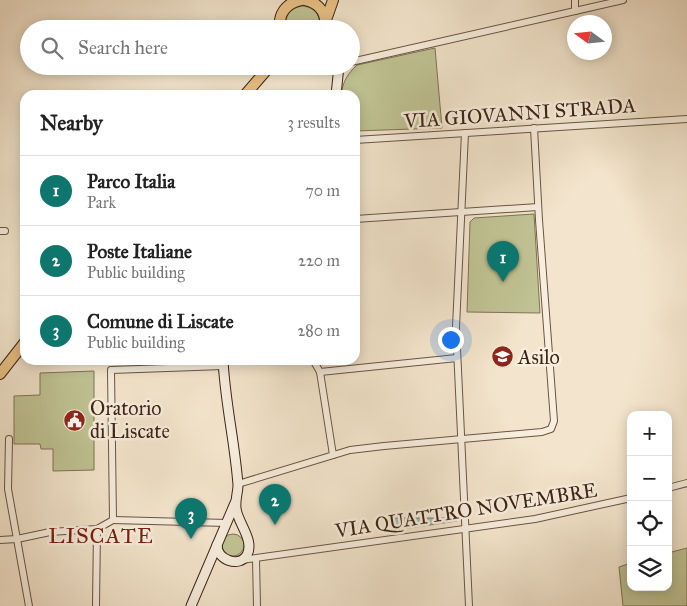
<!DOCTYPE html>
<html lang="en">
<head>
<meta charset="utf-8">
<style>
	:root { --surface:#fff; --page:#f6f6f6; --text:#222; --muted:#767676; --line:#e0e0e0; --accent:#0f766e }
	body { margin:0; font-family:"IM FELL Great Primer",serif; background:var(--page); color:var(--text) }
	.controls { position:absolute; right:15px; bottom:15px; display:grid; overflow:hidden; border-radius:10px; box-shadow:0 2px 12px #0003 }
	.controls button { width:45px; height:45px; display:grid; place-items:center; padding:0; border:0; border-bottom:1px solid var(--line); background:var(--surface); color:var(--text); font:25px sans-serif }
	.compass { position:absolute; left:567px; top:15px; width:45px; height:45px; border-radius:50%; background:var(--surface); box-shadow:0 2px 12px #0003; rotate:285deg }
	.you { position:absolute; left:450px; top:339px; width:18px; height:18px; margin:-12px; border:4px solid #fff; border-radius:50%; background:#1a73e8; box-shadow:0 0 0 8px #1a73e833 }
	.badge { display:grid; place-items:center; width:32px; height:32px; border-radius:50%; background:var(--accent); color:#fff; font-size:16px; font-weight:700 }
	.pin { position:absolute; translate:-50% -41px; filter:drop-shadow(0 1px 2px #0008) }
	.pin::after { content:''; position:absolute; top:26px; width:18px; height:15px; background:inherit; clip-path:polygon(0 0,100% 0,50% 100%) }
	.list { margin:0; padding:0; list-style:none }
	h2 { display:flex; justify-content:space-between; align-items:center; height:65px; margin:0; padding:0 20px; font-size:21px }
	h2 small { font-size:16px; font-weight:400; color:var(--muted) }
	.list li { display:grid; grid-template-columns:32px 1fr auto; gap:15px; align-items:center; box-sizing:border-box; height:70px; padding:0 20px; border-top:1px solid var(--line) }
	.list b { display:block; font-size:19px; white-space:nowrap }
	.list p { margin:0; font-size:16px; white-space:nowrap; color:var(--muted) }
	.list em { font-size:16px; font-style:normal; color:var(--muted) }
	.icon { flex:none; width:28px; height:28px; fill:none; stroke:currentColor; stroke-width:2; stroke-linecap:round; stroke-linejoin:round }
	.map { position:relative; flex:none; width:687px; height:606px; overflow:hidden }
	.search { position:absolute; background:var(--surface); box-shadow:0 2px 12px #0003; left:20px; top:20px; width:340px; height:55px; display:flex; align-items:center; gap:12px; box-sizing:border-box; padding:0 18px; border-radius:28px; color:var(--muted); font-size:19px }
	.panel { position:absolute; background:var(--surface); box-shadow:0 2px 12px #0003; left:20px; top:90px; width:340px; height:275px; border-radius:15px }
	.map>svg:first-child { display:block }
</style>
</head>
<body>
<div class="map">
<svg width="687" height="606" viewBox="0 0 687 606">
	<rect width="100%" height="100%" fill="#f3e5cd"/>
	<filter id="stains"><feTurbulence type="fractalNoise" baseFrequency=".004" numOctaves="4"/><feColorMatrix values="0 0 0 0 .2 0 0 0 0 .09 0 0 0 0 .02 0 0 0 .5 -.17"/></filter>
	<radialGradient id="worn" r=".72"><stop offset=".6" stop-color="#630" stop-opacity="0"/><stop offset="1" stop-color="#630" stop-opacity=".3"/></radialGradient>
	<g fill="#c0c394" stroke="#7f7354">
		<path d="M 302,6 C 315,7 322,16 319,29 L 286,29 C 284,16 290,8 302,6 Z"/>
		<path d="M 435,48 L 442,128 L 355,131 L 355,95 L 341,95 C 343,82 347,74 357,65 Z"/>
		<polygon points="534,214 540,313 467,312 470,222 474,218"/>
		<polygon points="94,371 94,470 53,471 53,449 41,449 40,444 14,444 14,396 40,395 40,373"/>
		<circle cx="233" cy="545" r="11"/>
		<polygon points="687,548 687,606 623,606 619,567 631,563 631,587 668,587 668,553"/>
	</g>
	<polygon fill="#a0bdc1" stroke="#797f7c" points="395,518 457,518 457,521 396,530"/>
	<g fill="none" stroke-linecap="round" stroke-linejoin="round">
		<defs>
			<g id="street">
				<polyline points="575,11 623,0"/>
				<polyline points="351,62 575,11 575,0"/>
				<polyline points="465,133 456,327 469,606"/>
				<polyline points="355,140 687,119"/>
				<polyline points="355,219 538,207"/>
				<polyline points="0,231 5,231"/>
				<polyline points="313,360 320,372 333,455"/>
				<polyline points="320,372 457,358"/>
				<polyline points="9,439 8,489 29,606"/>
				<polyline points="238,484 350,450 384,446 542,432 551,429 554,421 539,220 534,128"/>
				<polyline points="668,488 687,483"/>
				<polyline points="113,520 111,370 223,366"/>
				<polyline points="113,520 227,523"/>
				<polyline points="0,540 17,539 50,532 97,529 113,520"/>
				<polyline points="256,559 257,606"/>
				<polyline points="242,560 535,519 631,498"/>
				<polyline points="96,606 97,529"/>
			</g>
			<g id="secondary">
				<polyline points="336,95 339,66"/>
				<path d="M 217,545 C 217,560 239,568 247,555 C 255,540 237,522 236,508 C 235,500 238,492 238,485 C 235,443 225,402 223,360"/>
				<polyline points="191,606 235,503"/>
			</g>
			<g id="primary">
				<path d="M 305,0 C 320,3 327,14 325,29"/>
				<polyline points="326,20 333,0"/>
				<path d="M 280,29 C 278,14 286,3 301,0"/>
				<polyline points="245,95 270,66"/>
				<polyline points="0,374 25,342"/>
			</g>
		</defs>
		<use href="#street" stroke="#6b5443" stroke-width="8"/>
		<use href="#secondary" stroke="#3e2315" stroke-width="11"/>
		<use href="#primary" stroke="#3e2315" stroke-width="12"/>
		<use href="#street" stroke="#f7eede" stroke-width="6"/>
		<use href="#secondary" stroke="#f7eede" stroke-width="9"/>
		<use href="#primary" stroke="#eac286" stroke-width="10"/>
	</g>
	<defs>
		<symbol id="school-disc" viewBox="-11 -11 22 22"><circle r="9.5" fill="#8f2418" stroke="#f7eede"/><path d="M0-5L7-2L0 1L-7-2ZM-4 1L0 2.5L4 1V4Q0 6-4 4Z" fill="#fff"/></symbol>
		<symbol id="civic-disc" viewBox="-11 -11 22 22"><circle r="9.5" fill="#8f2418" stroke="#f7eede"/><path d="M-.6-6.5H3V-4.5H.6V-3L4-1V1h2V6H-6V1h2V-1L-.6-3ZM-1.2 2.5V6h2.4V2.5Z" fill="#fff"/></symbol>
	</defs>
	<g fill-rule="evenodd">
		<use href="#school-disc" x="490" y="344" width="25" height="25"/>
		<use href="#civic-disc" x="62" y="408" width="25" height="25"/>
	</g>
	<g text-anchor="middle" stroke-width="5" stroke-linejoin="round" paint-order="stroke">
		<g font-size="20" fill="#3e2315" stroke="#f7eede">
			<text transform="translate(520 113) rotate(-4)" y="7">VIA GIOVANNI STRADA</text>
			<text transform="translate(466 510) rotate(-9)" y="7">VIA QUATTRO NOVEMBRE</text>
		</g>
		<g font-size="20" fill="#3e2315" stroke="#f7eede" text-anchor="start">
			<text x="518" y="364">Asilo</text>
			<text x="90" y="415">Oratorio<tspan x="90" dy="23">di Liscate</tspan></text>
		</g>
		<g font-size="22" letter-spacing="1" fill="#7a1f14" stroke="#f7eede">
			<text x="101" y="543">LISCATE</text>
		</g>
	</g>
	<rect width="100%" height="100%" filter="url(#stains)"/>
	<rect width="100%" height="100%" fill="url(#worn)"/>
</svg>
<div class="controls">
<button>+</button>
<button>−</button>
<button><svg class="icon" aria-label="locate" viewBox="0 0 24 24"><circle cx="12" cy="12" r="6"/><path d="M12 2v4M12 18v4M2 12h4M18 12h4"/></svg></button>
<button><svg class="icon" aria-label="layers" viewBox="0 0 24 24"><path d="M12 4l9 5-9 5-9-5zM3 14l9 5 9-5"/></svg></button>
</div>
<svg class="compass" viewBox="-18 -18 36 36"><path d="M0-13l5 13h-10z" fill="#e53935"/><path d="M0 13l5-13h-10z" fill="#767676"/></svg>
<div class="you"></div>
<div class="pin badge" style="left:503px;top:282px">1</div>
<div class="pin badge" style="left:275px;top:525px">2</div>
<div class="pin badge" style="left:191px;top:539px">3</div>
<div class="search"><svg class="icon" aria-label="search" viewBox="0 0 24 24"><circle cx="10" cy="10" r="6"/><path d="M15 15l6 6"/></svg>Search here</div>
<section class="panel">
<h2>Nearby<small>3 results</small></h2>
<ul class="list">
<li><span class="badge">1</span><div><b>Parco Italia</b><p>Park</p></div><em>70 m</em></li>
<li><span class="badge">2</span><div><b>Poste Italiane</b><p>Public building</p></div><em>220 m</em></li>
<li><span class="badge">3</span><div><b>Comune di Liscate</b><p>Public building</p></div><em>280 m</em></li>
</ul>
</section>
</div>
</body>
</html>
